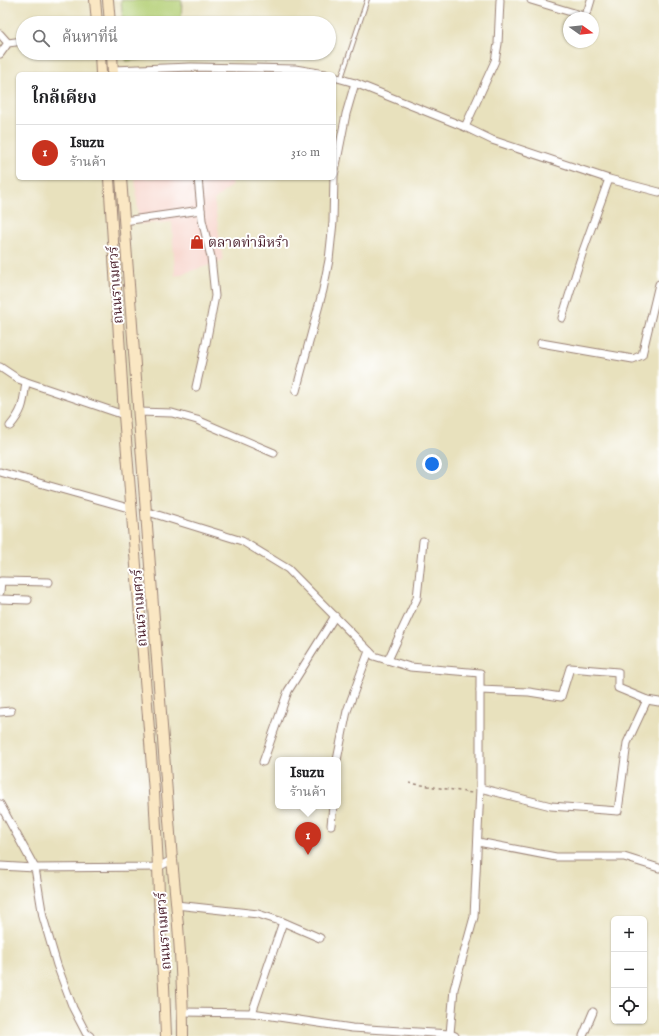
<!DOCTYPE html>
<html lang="th">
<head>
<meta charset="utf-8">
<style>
	:root { --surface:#fff; --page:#f6f6f6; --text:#202124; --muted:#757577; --line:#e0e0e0; --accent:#c8321e }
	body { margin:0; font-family:"IM FELL English","Noto Serif Thai",serif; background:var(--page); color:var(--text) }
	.controls { position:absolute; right:12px; bottom:12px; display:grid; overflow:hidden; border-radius:6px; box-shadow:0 1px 3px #0004 }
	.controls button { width:36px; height:36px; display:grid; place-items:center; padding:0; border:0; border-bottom:1px solid var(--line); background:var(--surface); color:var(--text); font:20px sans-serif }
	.compass { position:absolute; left:563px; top:12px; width:36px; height:36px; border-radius:50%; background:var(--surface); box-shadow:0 1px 3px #0004; rotate:105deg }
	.you { position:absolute; left:432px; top:464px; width:14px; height:14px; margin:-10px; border:3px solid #fff; border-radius:50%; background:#1a73e8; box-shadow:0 0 0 6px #1a73e833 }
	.badge { display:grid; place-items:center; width:26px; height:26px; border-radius:50%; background:var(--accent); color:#fff; font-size:13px; font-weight:700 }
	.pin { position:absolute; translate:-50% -33px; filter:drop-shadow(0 1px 2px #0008) }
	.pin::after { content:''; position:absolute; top:21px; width:14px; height:12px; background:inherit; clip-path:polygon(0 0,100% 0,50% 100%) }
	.popup { position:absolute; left:275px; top:757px; width:66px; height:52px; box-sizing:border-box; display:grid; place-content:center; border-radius:6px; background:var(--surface); filter:drop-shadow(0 1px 3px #0005); font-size:13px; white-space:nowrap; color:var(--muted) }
	.popup b { font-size:15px; color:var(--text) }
	.popup::after { content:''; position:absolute; left:50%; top:100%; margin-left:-8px; border:8px solid transparent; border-top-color:var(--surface) }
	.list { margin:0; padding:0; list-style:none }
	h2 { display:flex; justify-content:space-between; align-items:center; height:52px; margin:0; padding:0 16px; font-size:17px }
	h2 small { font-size:13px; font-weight:400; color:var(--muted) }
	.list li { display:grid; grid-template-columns:26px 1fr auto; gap:12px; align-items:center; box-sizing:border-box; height:56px; padding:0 16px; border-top:1px solid var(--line) }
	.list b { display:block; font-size:15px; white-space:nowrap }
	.list p { margin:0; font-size:13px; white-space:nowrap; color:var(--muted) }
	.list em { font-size:13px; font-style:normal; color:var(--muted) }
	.icon { flex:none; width:22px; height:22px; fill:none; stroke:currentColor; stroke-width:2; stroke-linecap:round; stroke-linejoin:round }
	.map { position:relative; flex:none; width:659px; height:1036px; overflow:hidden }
	.search { position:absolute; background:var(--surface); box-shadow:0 1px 3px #0004; left:16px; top:16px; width:320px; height:44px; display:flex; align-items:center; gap:10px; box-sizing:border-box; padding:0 14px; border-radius:22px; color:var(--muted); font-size:15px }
	.panel { position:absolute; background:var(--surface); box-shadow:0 1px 3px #0004; left:16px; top:72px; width:320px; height:108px; border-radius:6px }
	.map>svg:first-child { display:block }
</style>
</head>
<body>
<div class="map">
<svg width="659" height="1036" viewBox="0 0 659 1036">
	<rect width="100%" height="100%" fill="#fff"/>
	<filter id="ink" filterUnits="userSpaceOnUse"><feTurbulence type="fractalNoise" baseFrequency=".025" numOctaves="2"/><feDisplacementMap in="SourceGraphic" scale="8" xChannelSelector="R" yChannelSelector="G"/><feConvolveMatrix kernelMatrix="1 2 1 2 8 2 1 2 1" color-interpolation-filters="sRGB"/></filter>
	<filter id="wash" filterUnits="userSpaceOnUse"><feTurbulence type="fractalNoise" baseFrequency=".012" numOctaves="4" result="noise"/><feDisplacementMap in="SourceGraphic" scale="16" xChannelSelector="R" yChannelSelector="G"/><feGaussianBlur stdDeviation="0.9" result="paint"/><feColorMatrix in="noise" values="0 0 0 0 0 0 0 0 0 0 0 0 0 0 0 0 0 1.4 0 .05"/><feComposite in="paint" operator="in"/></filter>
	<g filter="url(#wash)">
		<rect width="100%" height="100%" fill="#e8e1bd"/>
		<g fill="#f7d1c7">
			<polygon points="245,71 245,74 125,74 125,72"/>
			<polygon points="135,178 232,178 231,186 214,200 223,261 175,276 172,222 139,224"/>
		</g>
		<g fill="#b3cf75" stroke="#7e7750">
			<polygon points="121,0 182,0 181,23 123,23"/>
			<polygon points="126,53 179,53 179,56 126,61"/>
		</g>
	</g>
	<g filter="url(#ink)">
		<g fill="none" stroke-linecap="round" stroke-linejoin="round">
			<defs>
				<polyline id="service" points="341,79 367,0"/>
				<g id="minor">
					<polyline points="531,0 584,16 588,10 591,0"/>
					<polyline points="0,34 8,43"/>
					<polyline points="0,54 8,43 23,41"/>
					<polyline points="113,70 191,67 295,69 325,74"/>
					<polyline points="334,77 355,83 465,127 492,140 609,179 659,192"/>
					<polyline points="465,127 495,61 498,44 500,0"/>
					<polyline points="124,221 201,210"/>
					<polyline points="562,318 583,251 609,179"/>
					<polyline points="541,343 633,359 642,355 659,284"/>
					<polyline points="0,367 18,379 124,415"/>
					<polyline points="196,387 206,343 215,296 211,257 202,220 198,178"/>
					<polyline points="296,391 323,290 329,260 333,222 334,176 346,114 355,83"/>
					<polyline points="138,412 172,413 197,420 274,453"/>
					<path d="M 10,426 C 24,409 23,403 26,382"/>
					<polyline points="0,472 132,509"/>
					<polyline points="145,511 242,541 288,569 374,656 410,667 480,673 480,788 474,917 454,989 450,1034"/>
					<polyline points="0,592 1,581 49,582"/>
					<polyline points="0,599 28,600"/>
					<polyline points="388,660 417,598 423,541"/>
					<polyline points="480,690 529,692 561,697 570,668 618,672 618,688 647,700 659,702"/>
					<polyline points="0,712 11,711"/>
					<polyline points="337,760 347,711 369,651"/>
					<polyline points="263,762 288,691 335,616"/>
					<polyline points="480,788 551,806 618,811 627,743 647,700"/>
					<polyline points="0,804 35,868 43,917 57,965 73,1008 86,1033 90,1036"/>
					<polyline points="331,825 333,806"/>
					<polyline points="478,842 556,857 624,857 659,868"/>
					<polyline points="0,866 35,868 158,867 172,860"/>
					<polyline points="176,905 258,914 283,922 320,938"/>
					<polyline points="183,1012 252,1013 352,1028 450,1034 455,1036"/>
					<polyline points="252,1013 283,922"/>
					<polyline points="583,1036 593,1012"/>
				</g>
				<g id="secondary">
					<polyline points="95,0 97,23"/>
					<polyline points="108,0 110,23"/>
					<polyline points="100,53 101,74"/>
					<polyline points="112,53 113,74"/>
					<polyline points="109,178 124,415 154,792 158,867 161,949 164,986 166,1036"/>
					<path d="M 121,178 L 172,860 C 178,918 183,977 183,1036"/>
				</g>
			</defs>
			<use href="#service" stroke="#998074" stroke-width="5.5"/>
			<use href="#minor" stroke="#998074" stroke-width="9"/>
			<use href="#secondary" stroke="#998074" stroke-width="12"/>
			<polyline stroke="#998074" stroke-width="1.5" stroke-dasharray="3 3" stroke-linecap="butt" points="409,783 472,793"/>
			<use href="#service" stroke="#fff" stroke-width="3.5"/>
			<use href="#minor" stroke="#fff" stroke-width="7"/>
			<use href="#secondary" stroke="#fae7c3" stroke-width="10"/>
		</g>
	</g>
	<defs>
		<symbol id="shop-bare" viewBox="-9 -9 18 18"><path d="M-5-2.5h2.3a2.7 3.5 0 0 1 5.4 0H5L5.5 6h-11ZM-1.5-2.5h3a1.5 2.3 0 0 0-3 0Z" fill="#c8321e" stroke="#fff" stroke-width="2.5" paint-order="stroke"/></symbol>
	</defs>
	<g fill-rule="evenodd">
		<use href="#shop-bare" x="187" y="232" width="20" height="20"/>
	</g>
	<g text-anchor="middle" stroke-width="4" stroke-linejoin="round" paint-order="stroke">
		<g font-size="14" fill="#4a1f2b" stroke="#fff" text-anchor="start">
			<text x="208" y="247">ตลาดท่ามิหรำ</text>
		</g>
		<g font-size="14" fill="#4a1f2b" stroke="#fff">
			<text transform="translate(115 285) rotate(-94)" y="5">ถนนราเมศวร์</text>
			<text transform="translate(139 608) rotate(-94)" y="5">ถนนราเมศวร์</text>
			<text transform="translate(163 931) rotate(-94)" y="5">ถนนราเมศวร์</text>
		</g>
	</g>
</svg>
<div class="controls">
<button>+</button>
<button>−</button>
<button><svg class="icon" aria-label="locate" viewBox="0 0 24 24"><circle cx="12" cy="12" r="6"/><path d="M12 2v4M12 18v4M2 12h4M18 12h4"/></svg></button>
</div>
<svg class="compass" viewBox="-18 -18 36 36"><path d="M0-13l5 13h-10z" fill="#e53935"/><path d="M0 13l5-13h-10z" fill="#757577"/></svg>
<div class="you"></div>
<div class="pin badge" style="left:308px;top:855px">1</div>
<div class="popup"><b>Isuzu</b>ร้านค้า</div>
<div class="search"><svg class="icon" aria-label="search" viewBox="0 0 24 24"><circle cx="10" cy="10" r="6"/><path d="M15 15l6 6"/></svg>ค้นหาที่นี่</div>
<section class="panel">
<h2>ใกล้เคียง<small></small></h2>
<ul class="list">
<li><span class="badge">1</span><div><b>Isuzu</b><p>ร้านค้า</p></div><em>310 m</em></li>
</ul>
</section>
</div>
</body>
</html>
